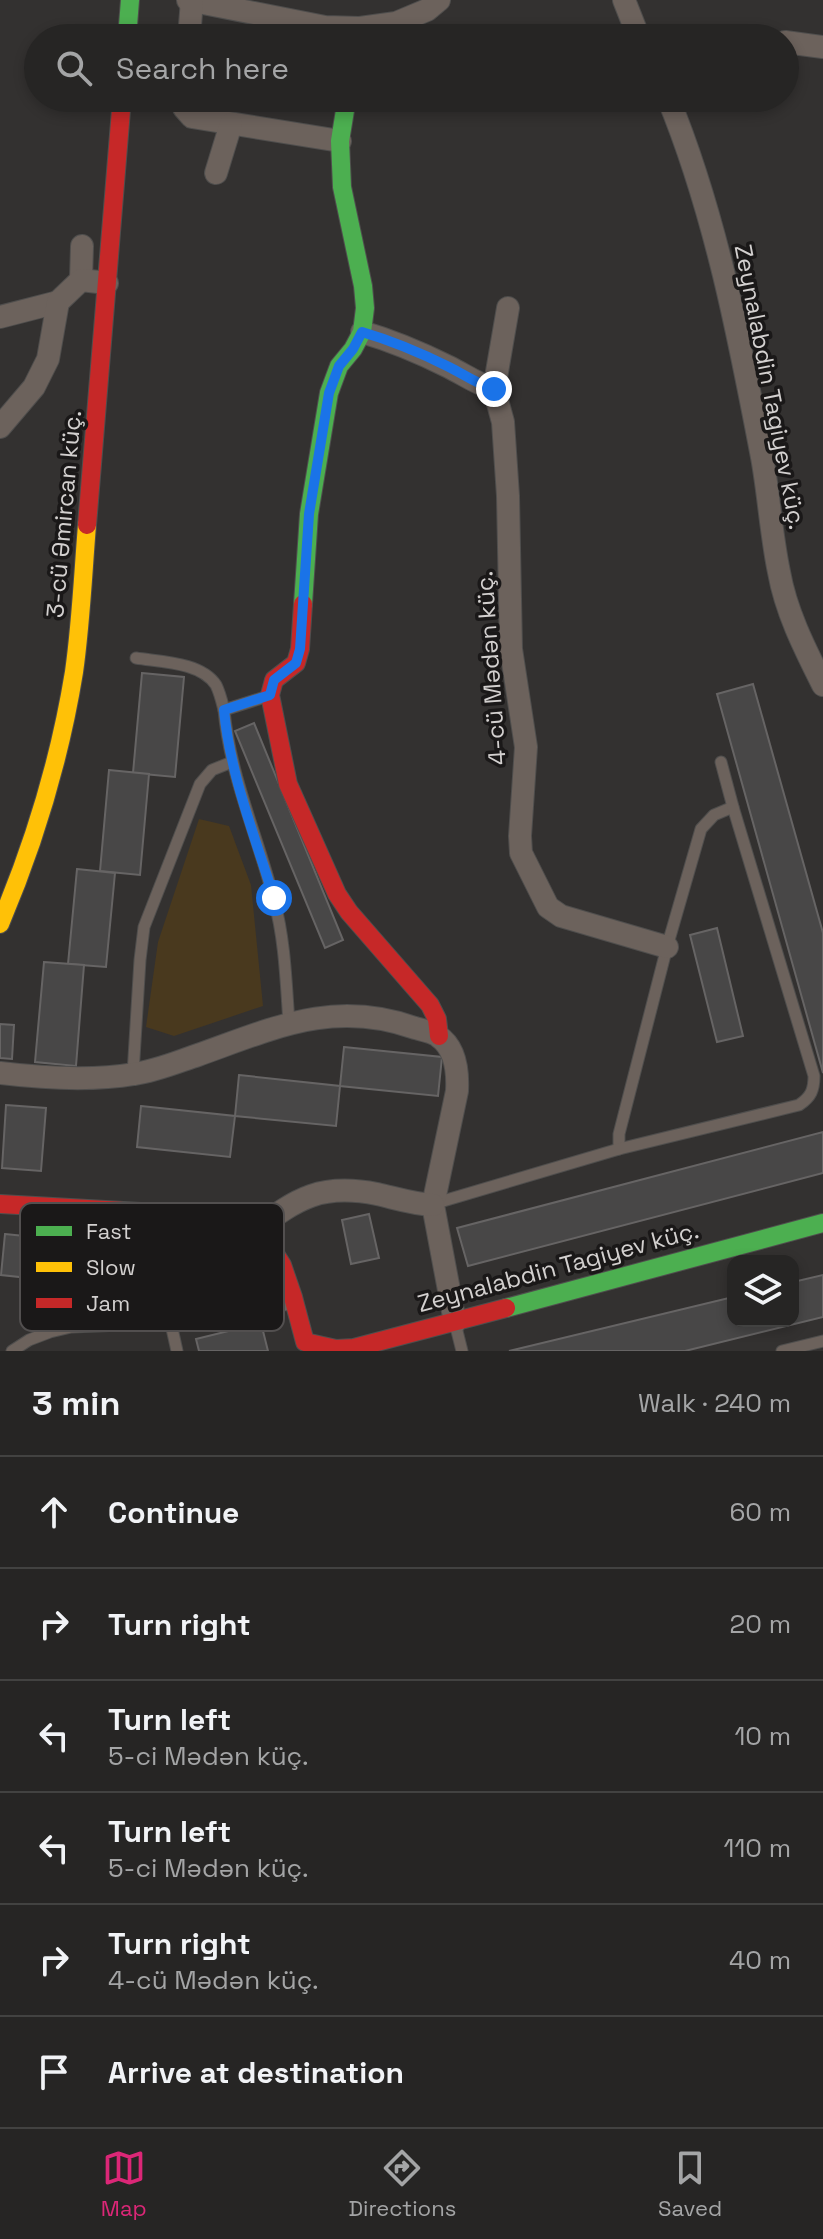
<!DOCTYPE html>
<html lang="en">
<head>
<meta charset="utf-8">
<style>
	:root { --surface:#262524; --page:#323131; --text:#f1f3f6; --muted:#a4a5a6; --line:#424241; --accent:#db2777 }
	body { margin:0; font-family:"Space Grotesk",sans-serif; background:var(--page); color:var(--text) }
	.controls { position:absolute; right:24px; bottom:24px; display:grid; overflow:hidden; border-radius:16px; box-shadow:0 4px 12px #0003 }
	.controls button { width:72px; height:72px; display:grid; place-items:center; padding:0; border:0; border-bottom:2px solid var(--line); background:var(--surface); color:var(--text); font:40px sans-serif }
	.stop { position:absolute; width:24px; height:24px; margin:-18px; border:6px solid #1a73e8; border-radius:50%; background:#fff }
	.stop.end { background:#1a73e8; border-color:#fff; box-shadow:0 2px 8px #0008 }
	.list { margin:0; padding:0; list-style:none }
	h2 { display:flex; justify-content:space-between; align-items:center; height:104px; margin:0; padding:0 32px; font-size:34px }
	h2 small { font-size:26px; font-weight:400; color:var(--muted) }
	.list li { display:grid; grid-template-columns:52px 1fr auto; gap:24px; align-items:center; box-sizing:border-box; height:112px; padding:0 32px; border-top:2px solid var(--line) }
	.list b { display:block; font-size:30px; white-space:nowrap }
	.list p { margin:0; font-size:26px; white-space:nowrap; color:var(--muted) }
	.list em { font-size:26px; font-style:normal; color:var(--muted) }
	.icon { flex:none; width:44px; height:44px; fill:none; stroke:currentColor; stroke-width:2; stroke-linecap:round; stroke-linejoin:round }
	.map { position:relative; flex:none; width:823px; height:1351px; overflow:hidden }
	.search { position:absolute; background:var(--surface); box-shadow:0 4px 12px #0003; left:24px; right:24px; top:24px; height:88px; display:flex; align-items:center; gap:20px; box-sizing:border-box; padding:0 28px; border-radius:44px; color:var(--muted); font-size:30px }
	.sheet { height:776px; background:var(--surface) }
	nav { display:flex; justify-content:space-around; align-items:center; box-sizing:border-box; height:112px; border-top:2px solid var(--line); background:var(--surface); font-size:22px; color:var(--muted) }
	nav a { display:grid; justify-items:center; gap:4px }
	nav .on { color:var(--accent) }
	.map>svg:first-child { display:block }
</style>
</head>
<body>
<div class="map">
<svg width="823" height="1351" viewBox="0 0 823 1351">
	<rect width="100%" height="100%" fill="#333130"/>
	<polygon fill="#49391e" points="199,819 229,826 251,885 263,1006 174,1036 146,1027 158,942"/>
	<g fill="#484747" stroke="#666464" stroke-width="2">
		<polygon points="142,673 184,677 175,777 133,773"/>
		<polygon points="753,684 823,933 823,1073 717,694"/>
		<polygon points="254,723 343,940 325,948 235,731"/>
		<polygon points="109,770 149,774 140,875 100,871"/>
		<polygon points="77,869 115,873 106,967 68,964"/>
		<polygon points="717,928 743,1036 717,1042 690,935"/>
		<polygon points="44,962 84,965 76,1066 35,1062"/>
		<polygon points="0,1024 14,1025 12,1059 0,1058"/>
		<polygon points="344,1047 442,1057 438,1096 340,1086"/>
		<polygon points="239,1075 340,1086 336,1126 235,1116"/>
		<polygon points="6,1105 46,1108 41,1171 2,1168"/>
		<polygon points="141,1106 235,1116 230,1157 137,1147"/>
		<polygon points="823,1132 823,1173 468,1266 457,1228"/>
		<polygon points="369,1214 379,1258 351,1264 342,1220"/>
		<polygon points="5,1234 211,1255 207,1297 1,1275"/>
		<polygon points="823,1275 823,1317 685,1351 509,1351 733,1297 733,1321 793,1321 793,1282"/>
		<polygon points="261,1323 268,1351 199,1351 196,1339"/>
	</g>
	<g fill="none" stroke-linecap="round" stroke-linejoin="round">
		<defs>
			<g id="lane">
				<path d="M 136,658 C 161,662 201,662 216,685 C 220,693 222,702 224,710"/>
				<path d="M 268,696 L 224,710 C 230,776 258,837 274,900 C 285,940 286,982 289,1023"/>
				<polyline points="133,1074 140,960 144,927 200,784 212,770 232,762"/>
				<polyline points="619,1149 619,1134 667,947 701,829 714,815 733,807"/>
				<path d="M 433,1204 L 619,1149 L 799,1105 C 811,1097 814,1090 814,1076 L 733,807 L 721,762"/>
				<polyline points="455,1323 462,1351"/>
				<polyline points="171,1324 177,1351"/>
				<polyline points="12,1351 29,1340 50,1332 71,1327 199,1322 294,1303"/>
				<polyline points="782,1351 823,1341"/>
			</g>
			<g id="street">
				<polyline points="188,0 325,27 360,28 396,23 427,10 439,0"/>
				<polyline points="624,0 639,38"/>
				<polyline points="189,38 192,0"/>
				<polyline points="713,38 754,38"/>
				<polyline points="785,42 823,47"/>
				<polyline points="183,98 184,108 192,117 340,141"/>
				<path d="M 668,98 C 715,212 739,337 762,457 C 769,495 771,534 779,572 C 786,612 805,649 823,685"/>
				<polyline points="216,173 231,124"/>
				<polyline points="81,280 82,246"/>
				<polyline points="0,317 58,302"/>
				<path d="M 362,332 C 393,341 421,353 449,367 C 465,375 477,384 494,389 L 503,422 L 508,496 L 511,649 L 526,747 L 520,836 L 521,853 L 548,907 L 561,916 L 667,947"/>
				<polyline points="494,389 508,308"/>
				<polyline points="0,427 34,387 48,359 58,302 81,280 107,283"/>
				<path d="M 0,1073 C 41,1078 93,1081 134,1074 C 156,1071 177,1062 198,1055 C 274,1028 334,999 415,1028 C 422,1030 433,1032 438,1036 C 456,1048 458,1072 457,1091 L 433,1205 L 455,1322"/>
				<path d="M 255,1230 C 298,1198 321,1183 377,1194 C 395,1198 413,1204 433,1205"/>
			</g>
			<g id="fast">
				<polyline points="127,38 130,0"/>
				<polyline points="303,604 309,514 329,393 339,366 353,349 362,332 365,308 363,286 342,187 340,141 347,98"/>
				<polyline points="506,1308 823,1223"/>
			</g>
			<path id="slow" d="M 0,924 C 34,844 60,758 74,672 C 81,623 83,574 87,525"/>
			<g id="jam">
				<polyline points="87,525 122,98"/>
				<polyline points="303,604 300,649 296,663 274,680 270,695 288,784 337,894 349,912 430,1005 437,1019 439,1036"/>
				<polyline points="0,1204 211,1216 248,1227 265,1238 282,1265 293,1297 305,1342 336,1349 354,1348 506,1308"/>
			</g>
		</defs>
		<use href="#lane" stroke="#4f4e4d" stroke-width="13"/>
		<use href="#street" stroke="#4f4e4d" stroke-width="24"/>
		<use href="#fast" stroke="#4f4e4d" stroke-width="20"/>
		<use href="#slow" stroke="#4f4e4d" stroke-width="20"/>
		<use href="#jam" stroke="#4f4e4d" stroke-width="20"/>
		<use href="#lane" stroke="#6c625c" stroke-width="11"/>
		<use href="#street" stroke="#6c625c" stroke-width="22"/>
		<use href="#fast" stroke="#4caf50" stroke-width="18"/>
		<use href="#slow" stroke="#ffc107" stroke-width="18"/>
		<use href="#jam" stroke="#c62828" stroke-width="18"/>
	</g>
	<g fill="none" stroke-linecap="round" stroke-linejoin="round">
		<path stroke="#1a73e8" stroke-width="10" d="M 274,898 C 255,837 230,774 224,710 L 270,695 L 274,680 L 296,663 L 300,649 L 309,514 L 329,393 L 339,366 L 353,349 L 362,332 C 393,341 421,353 449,367 C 465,375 477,384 494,389"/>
	</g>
	<g text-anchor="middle" stroke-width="7" stroke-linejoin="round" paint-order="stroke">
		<g font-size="24" fill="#d3d0cf" stroke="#1a1818">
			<text transform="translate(770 387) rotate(79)" y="8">Zeynalabdin Tagiyev küç.</text>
			<text transform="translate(64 514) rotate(-85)" y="8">3-cü Əmircan küç.</text>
			<text transform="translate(491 668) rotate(-94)" y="8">4-cü Mədən küç.</text>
			<text transform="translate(558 1267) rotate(-15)" y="8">Zeynalabdin Tagiyev küç.</text>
		</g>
	</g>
	<rect x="20" y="1203" width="264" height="128" rx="12" fill="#1a1818" stroke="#524f4f" stroke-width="2"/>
	<rect x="36" y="1226" width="36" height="10" fill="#4caf50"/>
	<rect x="36" y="1262" width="36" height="10" fill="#ffc107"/>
	<rect x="36" y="1298" width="36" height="10" fill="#c62828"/>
	<g font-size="22" fill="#d3d0cf">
		<text x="86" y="1239">Fast</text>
		<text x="86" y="1275">Slow</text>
		<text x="86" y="1311">Jam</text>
	</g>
</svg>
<div class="controls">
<button><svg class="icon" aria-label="layers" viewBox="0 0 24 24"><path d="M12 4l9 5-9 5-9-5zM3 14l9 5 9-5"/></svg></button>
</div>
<div class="stop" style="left:274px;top:898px"></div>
<div class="stop end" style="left:494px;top:389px"></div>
<div class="search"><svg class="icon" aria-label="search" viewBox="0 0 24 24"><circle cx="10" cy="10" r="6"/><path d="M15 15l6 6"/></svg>Search here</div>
</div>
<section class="sheet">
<h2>3 min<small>Walk · 240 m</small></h2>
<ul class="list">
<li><svg class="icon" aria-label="ahead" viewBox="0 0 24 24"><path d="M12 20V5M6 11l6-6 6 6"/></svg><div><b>Continue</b></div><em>60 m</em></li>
<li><svg class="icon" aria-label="right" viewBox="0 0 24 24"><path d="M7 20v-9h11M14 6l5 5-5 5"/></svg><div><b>Turn right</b></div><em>20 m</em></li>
<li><svg class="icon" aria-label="left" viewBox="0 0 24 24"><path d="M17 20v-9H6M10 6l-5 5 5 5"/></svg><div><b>Turn left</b><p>5-ci Mədən küç.</p></div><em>10 m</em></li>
<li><svg class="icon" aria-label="left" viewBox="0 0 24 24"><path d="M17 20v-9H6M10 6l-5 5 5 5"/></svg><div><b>Turn left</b><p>5-ci Mədən küç.</p></div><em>110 m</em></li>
<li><svg class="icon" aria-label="right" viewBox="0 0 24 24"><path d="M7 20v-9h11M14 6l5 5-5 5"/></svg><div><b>Turn right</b><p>4-cü Mədən küç.</p></div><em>40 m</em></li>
<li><svg class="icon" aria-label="arrive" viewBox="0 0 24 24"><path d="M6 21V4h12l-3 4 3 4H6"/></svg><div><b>Arrive at destination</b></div></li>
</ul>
</section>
<nav>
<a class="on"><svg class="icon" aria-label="map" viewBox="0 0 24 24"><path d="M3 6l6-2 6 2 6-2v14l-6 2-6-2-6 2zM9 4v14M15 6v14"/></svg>Map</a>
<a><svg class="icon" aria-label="directions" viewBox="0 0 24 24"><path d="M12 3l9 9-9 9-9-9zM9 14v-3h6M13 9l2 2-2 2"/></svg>Directions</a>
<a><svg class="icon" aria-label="saved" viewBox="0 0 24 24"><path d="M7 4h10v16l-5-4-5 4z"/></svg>Saved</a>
</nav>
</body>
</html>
